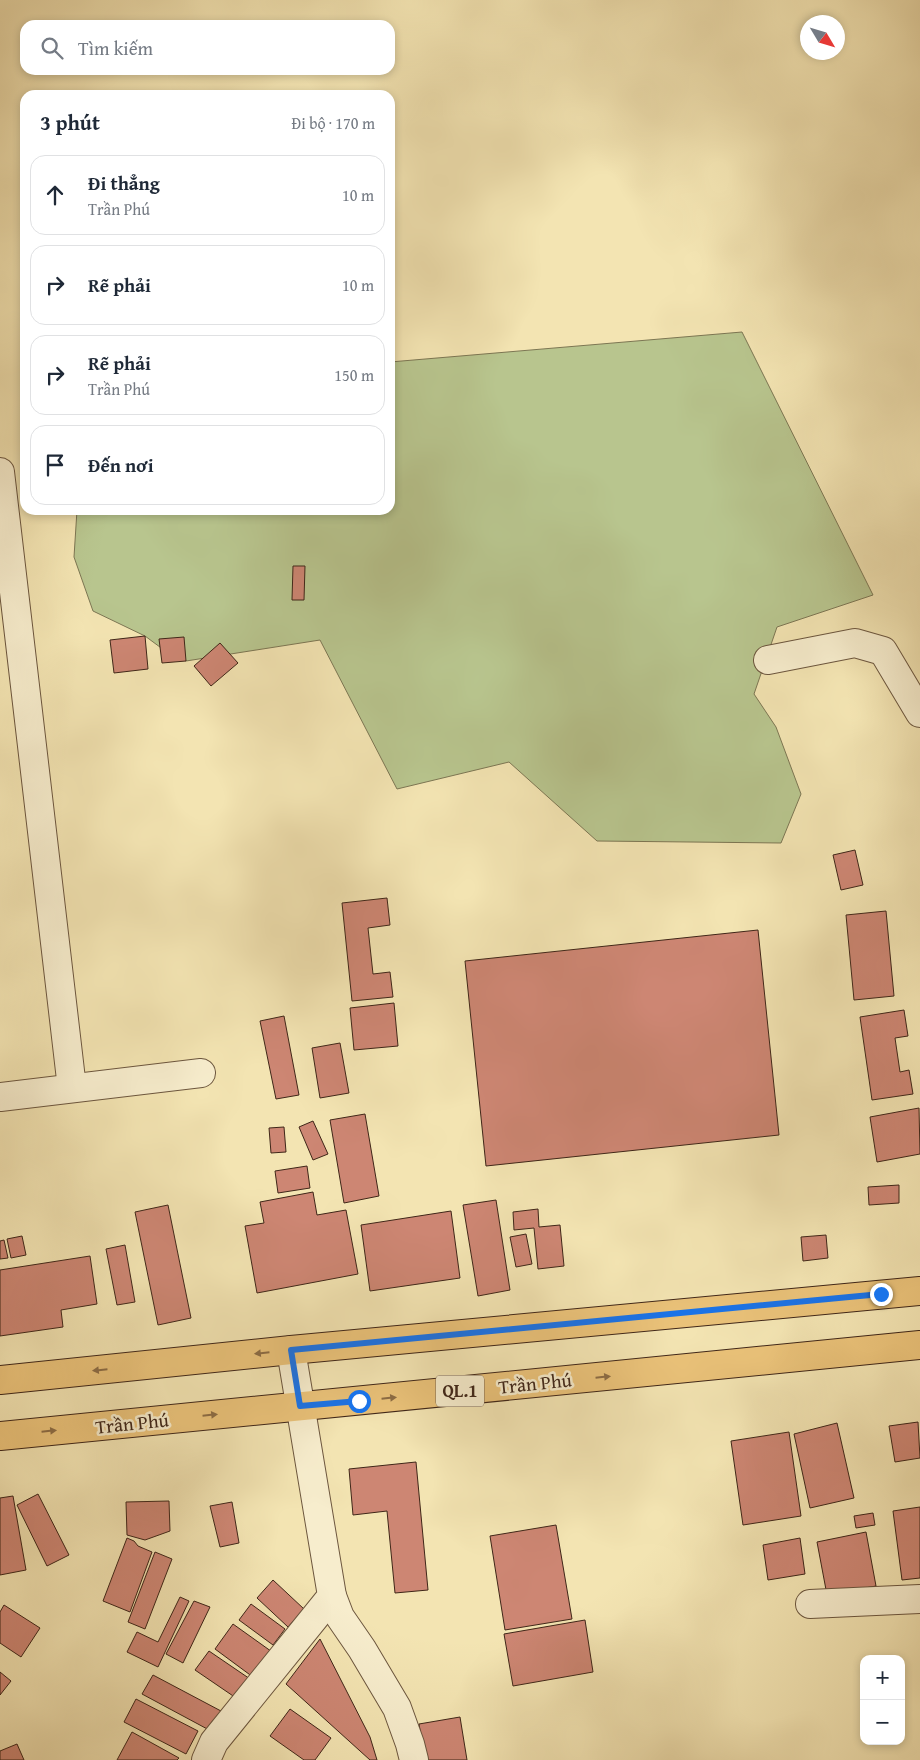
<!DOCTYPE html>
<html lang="vi">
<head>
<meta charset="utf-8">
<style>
	:root { --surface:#fff; --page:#f2f2f3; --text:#1f2937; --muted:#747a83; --line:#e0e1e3 }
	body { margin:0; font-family:"Gentium Book Plus",serif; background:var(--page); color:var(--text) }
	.controls { position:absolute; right:15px; bottom:15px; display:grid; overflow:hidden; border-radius:10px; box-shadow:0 2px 8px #0003 }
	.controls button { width:45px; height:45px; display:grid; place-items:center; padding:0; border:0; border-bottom:1px solid var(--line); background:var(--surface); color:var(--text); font:25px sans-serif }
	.compass { position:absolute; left:800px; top:15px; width:45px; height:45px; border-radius:50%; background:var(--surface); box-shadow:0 2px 8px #0003; rotate:128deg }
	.stop { position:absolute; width:15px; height:15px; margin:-11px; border:4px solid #1a73e8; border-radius:50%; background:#fff }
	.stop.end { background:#1a73e8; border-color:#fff; box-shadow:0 1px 5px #0008 }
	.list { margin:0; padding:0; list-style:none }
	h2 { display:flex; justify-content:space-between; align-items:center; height:65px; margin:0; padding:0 20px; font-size:21px }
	h2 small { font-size:16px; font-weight:400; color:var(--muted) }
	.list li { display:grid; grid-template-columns:32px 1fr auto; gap:15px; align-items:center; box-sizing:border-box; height:80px; margin:0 10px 10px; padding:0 10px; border:1px solid var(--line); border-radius:15px }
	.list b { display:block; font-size:19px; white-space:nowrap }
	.list p { margin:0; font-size:16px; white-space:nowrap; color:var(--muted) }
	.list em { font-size:16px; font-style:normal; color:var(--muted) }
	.icon { flex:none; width:28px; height:28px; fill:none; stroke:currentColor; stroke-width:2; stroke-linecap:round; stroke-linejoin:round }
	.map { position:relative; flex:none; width:920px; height:1760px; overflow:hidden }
	.search { position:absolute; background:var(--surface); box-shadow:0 2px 8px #0003; left:20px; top:20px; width:375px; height:55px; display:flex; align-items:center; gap:12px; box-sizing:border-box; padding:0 18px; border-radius:15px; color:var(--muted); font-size:19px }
	.panel { position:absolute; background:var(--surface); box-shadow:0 2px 8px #0003; left:20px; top:90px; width:375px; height:425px; border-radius:15px }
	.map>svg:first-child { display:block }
</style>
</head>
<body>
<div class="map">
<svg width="920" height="1760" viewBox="0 0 920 1760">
	<rect width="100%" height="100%" fill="#f3e4b2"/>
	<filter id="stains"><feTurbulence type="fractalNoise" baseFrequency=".004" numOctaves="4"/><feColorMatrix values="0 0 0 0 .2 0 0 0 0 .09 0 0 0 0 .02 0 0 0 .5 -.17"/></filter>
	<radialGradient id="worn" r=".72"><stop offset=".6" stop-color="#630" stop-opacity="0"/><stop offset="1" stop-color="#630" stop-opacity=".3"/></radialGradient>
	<polygon fill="#b8c58e" stroke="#7c7653" points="742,332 873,595 777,627 754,694 776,727 801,794 781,843 597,841 509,762 397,789 320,640 186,661 168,653 145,636 93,611 74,557 77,510 390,510 390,362"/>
	<g fill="#cd8673" stroke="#3f2618">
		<polygon points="293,566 305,566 304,600 292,600"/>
		<polygon points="145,636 148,669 114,673 110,640"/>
		<polygon points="184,637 186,661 162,663 159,639"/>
		<polygon points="220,643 238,663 211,686 194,666"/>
		<polygon points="855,850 863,885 841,890 833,855"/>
		<polygon points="387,898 390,925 368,928 373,974 390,972 393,997 352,1001 342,903"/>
		<polygon points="886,911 894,996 854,1000 846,915"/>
		<polygon points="758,930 779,1135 486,1166 465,961"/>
		<polygon points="394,1003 398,1046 354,1050 350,1008"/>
		<polygon points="904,1010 908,1036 895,1038 900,1072 909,1070 913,1094 872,1100 860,1017"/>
		<polygon points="284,1016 299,1095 276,1099 260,1021"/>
		<polygon points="340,1043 349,1093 320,1098 312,1048"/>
		<polygon points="919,1108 920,1154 877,1162 870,1117"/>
		<polygon points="365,1114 379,1196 344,1203 330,1120"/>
		<polygon points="313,1121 328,1154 313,1160 299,1127"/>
		<polygon points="284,1127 286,1152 271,1153 269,1128"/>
		<polygon points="307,1166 310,1188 278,1193 275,1171"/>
		<polygon points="899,1185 899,1203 869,1205 868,1187"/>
		<polygon points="313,1192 317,1215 346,1210 358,1274 257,1293 245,1226 264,1223 260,1202"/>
		<polygon points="496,1200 510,1290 478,1296 463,1205"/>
		<polygon points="168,1205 191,1318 158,1325 135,1212"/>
		<polygon points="538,1209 539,1227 560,1225 564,1266 538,1269 534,1228 514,1230 513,1212"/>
		<polygon points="451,1211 460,1278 370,1291 361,1225"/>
		<polygon points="526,1234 532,1264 516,1267 510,1237"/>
		<polygon points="826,1235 828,1258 803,1261 801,1237"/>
		<polygon points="22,1236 26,1255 11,1258 7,1239"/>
		<polygon points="4,1240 8,1258 0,1259 0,1241"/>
		<polygon points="125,1245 135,1302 117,1305 106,1249"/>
		<polygon points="90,1256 97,1304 61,1310 63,1327 0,1336 0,1270"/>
		<polygon points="918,1422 920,1458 895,1462 889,1426"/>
		<polygon points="837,1423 854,1498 810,1508 794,1434"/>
		<polygon points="789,1432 801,1516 743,1525 731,1441"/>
		<polygon points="416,1462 428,1590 395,1593 387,1511 353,1515 349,1469"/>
		<polygon points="38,1494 69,1555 47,1566 17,1505"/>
		<polygon points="13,1496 26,1570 0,1575 0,1498"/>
		<polygon points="169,1501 170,1531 145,1540 127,1535 126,1502"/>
		<polygon points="232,1502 239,1543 220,1547 210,1506"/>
		<polygon points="920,1507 920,1578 902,1580 893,1511"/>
		<polygon points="873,1513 875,1525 856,1528 854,1516"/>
		<polygon points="556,1525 572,1619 505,1630 490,1536"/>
		<polygon points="866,1532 876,1586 827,1595 817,1542"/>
		<polygon points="127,1538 134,1541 138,1546 152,1552 130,1612 103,1601"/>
		<polygon points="800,1538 805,1574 768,1580 763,1545"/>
		<polygon points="155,1552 172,1559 145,1629 128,1622"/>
		<polygon points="273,1580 304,1609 288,1627 257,1598"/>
		<polygon points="180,1597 189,1601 158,1667 127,1652 137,1632 158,1642"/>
		<polygon points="194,1601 210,1607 183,1663 166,1654"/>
		<polygon points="251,1604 285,1629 273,1645 239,1620"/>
		<polygon points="4,1605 40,1628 21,1657 0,1643 0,1612"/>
		<polygon points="585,1620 593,1672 513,1686 504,1634"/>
		<polygon points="233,1624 275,1654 257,1680 215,1649"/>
		<polygon points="320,1639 370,1737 377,1760 370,1760 286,1684"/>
		<polygon points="209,1651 253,1681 239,1700 195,1670"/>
		<polygon points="0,1672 11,1681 0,1695"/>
		<polygon points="153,1675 221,1711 211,1731 142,1694"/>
		<polygon points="136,1699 198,1731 186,1754 124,1722"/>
		<polygon points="290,1709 331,1738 315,1760 304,1760 270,1736"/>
		<polygon points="460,1717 467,1760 425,1760 419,1724"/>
		<polygon points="132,1732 179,1758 177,1760 117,1760"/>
		<polygon points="17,1744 24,1760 0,1760 0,1751"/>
	</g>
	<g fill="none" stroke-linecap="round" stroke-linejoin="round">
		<defs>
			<g id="minor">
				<polyline points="0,472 72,1088"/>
				<polyline points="768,660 855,643 883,651 920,713"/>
				<polyline points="0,1097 201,1073"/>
				<polyline points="332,1596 340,1617 362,1649 397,1708 410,1744 414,1760"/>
				<polyline points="810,1604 920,1599"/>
				<polyline points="206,1760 214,1742 332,1596 291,1350"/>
			</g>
			<g id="major">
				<polyline points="0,1380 291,1350 920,1291"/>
				<polyline points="0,1436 920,1345"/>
			</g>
		</defs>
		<use href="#minor" stroke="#6c563e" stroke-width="30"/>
		<use href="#major" stroke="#3f2618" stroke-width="30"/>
		<use href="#minor" stroke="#f7edcd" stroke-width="28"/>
		<use href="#major" stroke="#eac279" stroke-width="28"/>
	</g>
	<defs><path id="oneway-solid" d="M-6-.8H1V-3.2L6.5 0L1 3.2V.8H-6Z" transform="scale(1.25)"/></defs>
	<g fill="#8c6c44">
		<use href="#oneway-solid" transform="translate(262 1353) rotate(174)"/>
		<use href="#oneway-solid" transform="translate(100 1370) rotate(174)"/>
		<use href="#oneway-solid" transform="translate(603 1377) rotate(-6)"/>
		<use href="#oneway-solid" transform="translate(389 1398) rotate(-6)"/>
		<use href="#oneway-solid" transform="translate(210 1415) rotate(-6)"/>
		<use href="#oneway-solid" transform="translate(49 1431) rotate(-6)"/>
	</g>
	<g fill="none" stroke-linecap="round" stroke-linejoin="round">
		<polyline stroke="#1a73e8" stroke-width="6" points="359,1401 300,1406 291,1350 881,1294"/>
	</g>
	<g text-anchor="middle" stroke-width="5" stroke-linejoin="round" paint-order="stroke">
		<rect fill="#f7edcd" stroke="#76624e" stroke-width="1" x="436" y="1375.5" width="48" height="31" rx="4"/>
		<g font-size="18" font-weight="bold" fill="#3f2618">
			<text x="460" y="1397">QL.1</text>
		</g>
		<g font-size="19" fill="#3f2618" stroke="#f7edcd">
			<text transform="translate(535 1383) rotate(-6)" y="7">Trần Phú</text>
			<text transform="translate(132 1423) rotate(-6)" y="7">Trần Phú</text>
		</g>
	</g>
	<rect width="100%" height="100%" filter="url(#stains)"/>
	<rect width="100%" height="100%" fill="url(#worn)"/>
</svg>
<div class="controls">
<button>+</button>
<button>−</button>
</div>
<svg class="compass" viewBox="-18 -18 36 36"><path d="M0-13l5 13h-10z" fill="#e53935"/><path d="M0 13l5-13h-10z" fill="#747a83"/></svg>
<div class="stop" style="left:359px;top:1401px"></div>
<div class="stop end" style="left:881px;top:1294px"></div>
<div class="search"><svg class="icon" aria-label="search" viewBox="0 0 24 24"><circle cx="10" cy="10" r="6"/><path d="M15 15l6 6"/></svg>Tìm kiếm</div>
<section class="panel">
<h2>3 phút<small>Đi bộ · 170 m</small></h2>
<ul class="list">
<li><svg class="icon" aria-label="ahead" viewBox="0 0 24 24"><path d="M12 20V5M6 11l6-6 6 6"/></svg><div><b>Đi thẳng</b><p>Trần Phú</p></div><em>10 m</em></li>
<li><svg class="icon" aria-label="right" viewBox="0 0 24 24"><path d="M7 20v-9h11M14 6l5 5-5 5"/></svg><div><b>Rẽ phải</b></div><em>10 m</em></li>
<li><svg class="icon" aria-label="right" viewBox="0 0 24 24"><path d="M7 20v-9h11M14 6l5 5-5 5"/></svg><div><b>Rẽ phải</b><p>Trần Phú</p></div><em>150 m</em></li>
<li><svg class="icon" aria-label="arrive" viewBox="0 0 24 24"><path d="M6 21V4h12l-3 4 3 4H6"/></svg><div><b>Đến nơi</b></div></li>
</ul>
</section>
</div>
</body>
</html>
